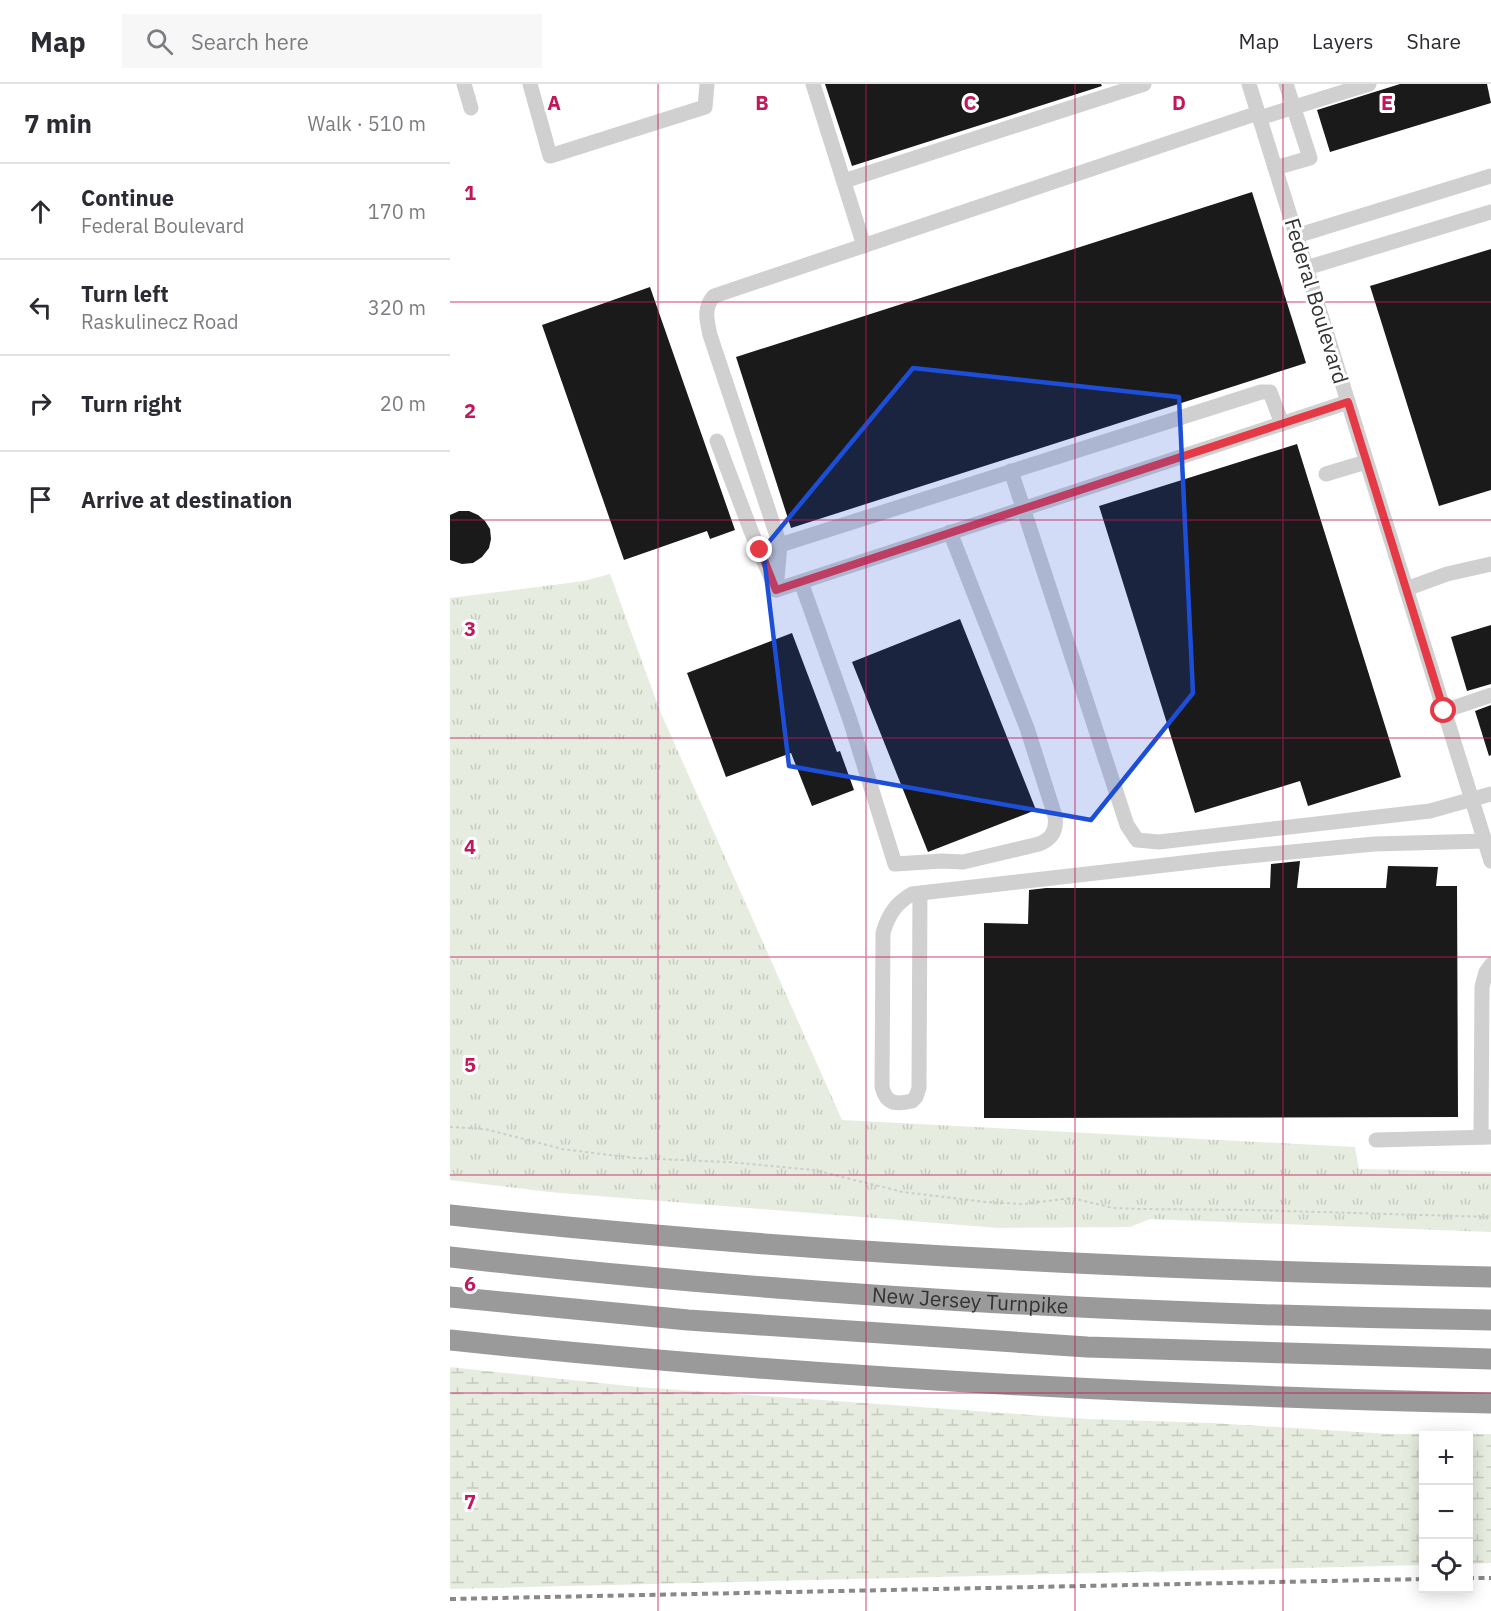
<!DOCTYPE html>
<html lang="en">
<head>
<meta charset="utf-8">
<style>
	:root { --surface:#fff; --page:#f7f7f7; --text:#2b2b33; --muted:#7c7c81; --line:#e1e1e2 }
	body { margin:0; font-family:"IBM Plex Sans",sans-serif; background:var(--page); color:var(--text) }
	.controls { position:absolute; right:18px; bottom:18px; display:grid; overflow:hidden; border-radius:0px; box-shadow:0 3px 15px #0003 }
	.controls button { width:54px; height:54px; display:grid; place-items:center; padding:0; border:0; border-bottom:2px solid var(--line); background:var(--surface); color:var(--text); font:30px sans-serif }
	.stop { position:absolute; width:18px; height:18px; margin:-14px; border:4px solid #e63946; border-radius:50%; background:#fff }
	.stop.end { background:#e63946; border-color:#fff; box-shadow:0 2px 6px #0008 }
	.list { margin:0; padding:0; list-style:none }
	h2 { display:flex; justify-content:space-between; align-items:center; height:78px; margin:0; padding:0 24px; font-size:26px }
	h2 small { font-size:20px; font-weight:400; color:var(--muted) }
	.list li { display:grid; grid-template-columns:39px 1fr auto; gap:18px; align-items:center; box-sizing:border-box; height:96px; padding:0 24px; border-top:2px solid var(--line) }
	.list b { display:block; font-size:22px; white-space:nowrap }
	.list p { margin:0; font-size:20px; white-space:nowrap; color:var(--muted) }
	.list em { font-size:20px; font-style:normal; color:var(--muted) }
	.icon { flex:none; width:33px; height:33px; fill:none; stroke:currentColor; stroke-width:2; stroke-linecap:round; stroke-linejoin:round }
	.map { position:relative; flex:none; width:1041px; height:1527px; overflow:hidden }
	header { display:flex; align-items:center; gap:36px; box-sizing:border-box; height:84px; padding:0 30px; background:var(--surface); border-bottom:2px solid var(--line) }
	header strong { font-size:28px }
	nav { display:flex; gap:33px; margin-inline-start:auto; font-size:21px }
	.search { width:420px; height:54px; background:var(--page); display:flex; align-items:center; gap:15px; box-sizing:border-box; padding:0 21px; border-radius:0px; color:var(--muted); font-size:22px }
	main { display:flex }
	aside { flex:1; background:var(--surface) }
	.map>svg:first-child { display:block }
</style>
</head>
<body>
<header>
<strong>Map</strong>
<div class="search"><svg class="icon" aria-label="search" viewBox="0 0 24 24"><circle cx="10" cy="10" r="6"/><path d="M15 15l6 6"/></svg>Search here</div>
<nav><a>Map</a><a>Layers</a><a>Share</a></nav>
</header>
<main>
<aside>
<h2>7 min<small>Walk · 510 m</small></h2>
<ul class="list">
<li><svg class="icon" aria-label="ahead" viewBox="0 0 24 24"><path d="M12 20V5M6 11l6-6 6 6"/></svg><div><b>Continue</b><p>Federal Boulevard</p></div><em>170 m</em></li>
<li><svg class="icon" aria-label="left" viewBox="0 0 24 24"><path d="M17 20v-9H6M10 6l-5 5 5 5"/></svg><div><b>Turn left</b><p>Raskulinecz Road</p></div><em>320 m</em></li>
<li><svg class="icon" aria-label="right" viewBox="0 0 24 24"><path d="M7 20v-9h11M14 6l5 5-5 5"/></svg><div><b>Turn right</b></div><em>20 m</em></li>
<li><svg class="icon" aria-label="arrive" viewBox="0 0 24 24"><path d="M6 21V4h12l-3 4 3 4H6"/></svg><div><b>Arrive at destination</b></div></li>
</ul>
</aside>
<div class="map">
<svg width="1041" height="1527" viewBox="0 0 1041 1527">
	<defs>
		<pattern id="grass-tufts" width="24" height="20" patternUnits="userSpaceOnUse" patternTransform="scale(1.5)"><rect width="24" height="20" fill="#e6ecdf"/><path d="M3 7l-1-3M5 7V3M7 7l1-3M15 17l-1-3M17 17v-4M19 17l1-3" fill="none" stroke="#c6cbc0"/></pattern>
		<pattern id="wetland-marsh" width="20" height="14" patternUnits="userSpaceOnUse" patternTransform="scale(1.5)"><rect width="20" height="14" fill="#e6ecdf"/><path d="M1 5h8M5 5V1M11 12h8M15 12V8" fill="none" stroke="#c6cbc0"/></pattern>
	</defs>
	<rect width="100%" height="100%" fill="#fff"/>
	<polygon fill="url(#grass-tufts)" points="160,490 210,627 392,1036 905,1063 909,1085 1041,1088 1041,1148 700,1135 680,1143 549,1144 99,1108 0,1096 0,514 134,497"/>
	<polygon fill="url(#wetland-marsh)" points="0,1283 188,1303 638,1335 762,1339 940,1350 1041,1350 1041,1479 1019,1480 1018,1352 974,1352 973,1481 0,1505"/>
	<g fill="#1a1a1a">
		<polygon points="375,0 651,0 652,2 402,82"/>
		<polygon points="950,0 1037,0 1041,19 880,68 867,26"/>
		<polygon points="802,108 856,279 341,444 286,273"/>
		<polygon points="1041,165 1041,406 989,422 920,202"/>
		<polygon points="200,203 285,446 260,455 257,447 174,476 92,241"/>
		<polygon points="847,360 951,693 858,722 850,697 745,729 649,422"/>
		<polygon points="9,427 19,427 28,431 35,437 40,445 41,455 39,464 32,473 23,479 12,480 0,476 0,431"/>
		<polygon points="510,535 586,726 478,768 402,578"/>
		<polygon points="1041,541 1041,600 1017,607 1001,553"/>
		<polygon points="342,549 387,668 390,667 404,706 362,722 341,669 276,693 237,589"/>
		<polygon points="1041,621 1041,671 1039,672 1025,627"/>
		<polygon points="850,777 847,804 936,804 938,782 988,783 986,802 1007,802 1008,1033 534,1034 534,839 578,840 579,806 596,804 820,804 821,780"/>
	</g>
	<g fill="none" stroke-linecap="round" stroke-linejoin="round">
		<polyline stroke="#cdcdcd" stroke-width="2" stroke-dasharray="3 3" stroke-linecap="butt" points="0,1043 35,1045 112,1065 184,1074 278,1078 364,1086 453,1108 536,1118 573,1120 622,1114 663,1124 689,1125 802,1126 1041,1133"/>
		<g stroke="#d0d0d0" stroke-width="15">
			<polyline points="14,0 21,24"/>
			<polyline points="80,0 100,72 255,23 257,0"/>
			<polyline points="363,0 414,162"/>
			<polyline points="799,0 1041,777"/>
			<polyline points="809,34 919,0"/>
			<polyline points="825,84 860,74 836,0"/>
			<polyline points="394,97 694,0"/>
			<polyline points="846,152 1041,92"/>
			<polyline points="856,184 1041,128"/>
			<polyline points="267,357 301,447 325,503"/>
			<polyline points="561,387 677,741 687,756 709,758 980,727 1041,710"/>
			<polyline points="876,390 916,378"/>
			<polyline points="330,461 811,308 820,308 832,340"/>
			<path d="M 351,498 L 400,636 L 445,780 L 492,777 L 513,778 L 589,760 C 602,755 607,746 605,732 L 577,644 L 500,448"/>
			<polyline points="956,505 997,490 1041,480"/>
			<path d="M 326,506 L 330,461 L 260,251 C 257,237 253,224 264,212 L 808,29"/>
			<polyline points="326,506 898,318"/>
			<polyline points="994,627 1041,611"/>
			<path d="M 470,809 L 469,1004 L 466,1013 L 462,1017 C 446,1021 436,1020 432,1003 L 433,849 C 438,831 446,819 462,810 L 768,775 L 924,760 L 1035,757"/>
			<polyline points="1031,1053 1032,903 1036,888 1041,881"/>
			<polyline points="926,1056 1041,1053"/>
		</g>
		<g stroke="#9a9a9a" stroke-width="21">
			<path d="M 0,1131 C 346,1169 693,1186 1041,1193"/>
			<path id="s1" d="M 0,1173 C 346,1212 693,1231 1041,1236"/>
			<polyline points="0,1213 238,1236 637,1263 1041,1275"/>
			<path d="M 0,1256 C 346,1293 693,1311 1041,1319"/>
		</g>
		<g stroke="#888" stroke-width="4" stroke-dasharray="6 4.5" stroke-linecap="butt">
			<polyline points="1018,1494 1041,1494"/>
			<polyline points="0,1515 974,1495"/>
		</g>
	</g>
	<g fill="none" stroke-linecap="round" stroke-linejoin="round">
		<polyline stroke="#e63946" stroke-width="8" points="310,466 326,506 898,318 994,627"/>
	</g>
	<path fill="#1d4ed8" fill-opacity="0.2" stroke="#1d4ed8" stroke-width="4.5" stroke-linejoin="round" d="M 463,284 L 729,313 L 743,609 L 641,736 L 339,682 L 313,465 Z"/>
	<path fill="none" stroke="#c2185b" stroke-width="1.5" stroke-opacity="0.55" d="M 208,0 L 208,1527M 416,0 L 416,1527M 625,0 L 625,1527M 833,0 L 833,1527M 0,218 L 1041,218M 0,436 L 1041,436M 0,654 L 1041,654M 0,873 L 1041,873M 0,1091 L 1041,1091M 0,1309 L 1041,1309"/>
	<g text-anchor="middle" stroke-width="6" stroke-linejoin="round" paint-order="stroke">
		<g font-size="21" fill="#333" stroke="#fff">
			<text transform="translate(866 217) rotate(73)" y="7">Federal Boulevard</text>
			<text dy="7" stroke="none"><textPath href="#s1" startOffset="522">New Jersey Turnpike</textPath></text>
		</g>
	</g>
	<g font-size="20" text-anchor="middle" font-weight="bold" fill="#c2185b" stroke="#fff" stroke-width="6" stroke-linejoin="round" paint-order="stroke">
		<text x="104" y="26">A</text>
		<text x="312" y="26">B</text>
		<text x="520" y="26">C</text>
		<text x="729" y="26">D</text>
		<text x="937" y="26">E</text>
		<text x="20" y="116">1</text>
		<text x="20" y="334">2</text>
		<text x="20" y="552">3</text>
		<text x="20" y="770">4</text>
		<text x="20" y="988">5</text>
		<text x="20" y="1207">6</text>
		<text x="20" y="1425">7</text>
	</g>
</svg>
<div class="controls">
<button>+</button>
<button>−</button>
<button><svg class="icon" aria-label="locate" viewBox="0 0 24 24"><circle cx="12" cy="12" r="6"/><path d="M12 2v4M12 18v4M2 12h4M18 12h4"/></svg></button>
</div>
<div class="stop" style="left:994px;top:627px"></div>
<div class="stop end" style="left:310px;top:466px"></div>
</div>
</main>
</body>
</html>
